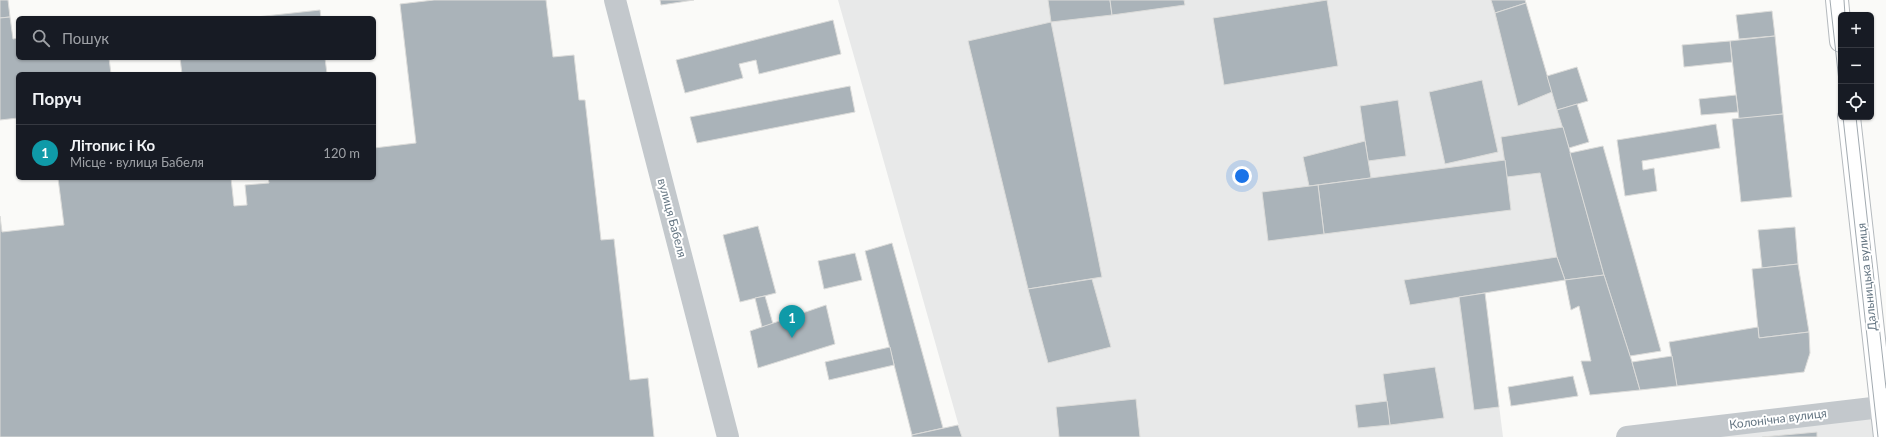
<!DOCTYPE html>
<html lang="uk">
<head>
<meta charset="utf-8">
<style>
	:root { --surface:#171b24; --page:#242831; --text:#f1f3f6; --muted:#9ea1a6; --line:#363941; --accent:#e4572e }
	body { margin:0; font-family:Lato,sans-serif; background:var(--page); color:var(--text) }
	.controls { position:absolute; right:12px; top:12px; display:grid; overflow:hidden; border-radius:6px; box-shadow:0 1px 3px #0004 }
	.controls button { width:36px; height:36px; display:grid; place-items:center; padding:0; border:0; border-bottom:1px solid var(--line); background:var(--surface); color:var(--text); font:20px sans-serif }
	.you { position:absolute; left:1242px; top:176px; width:14px; height:14px; margin:-10px; border:3px solid #fff; border-radius:50%; background:#1a73e8; box-shadow:0 0 0 6px #1a73e833 }
	.badge { display:grid; place-items:center; width:26px; height:26px; border-radius:50%; background:var(--accent); color:#fff; font-size:13px; font-weight:700 }
	.pin { position:absolute; translate:-50% -33px; filter:drop-shadow(0 1px 2px #0008) }
	.pin::after { content:''; position:absolute; top:21px; width:14px; height:12px; background:inherit; clip-path:polygon(0 0,100% 0,50% 100%) }
	.list { margin:0; padding:0; list-style:none }
	h2 { display:flex; justify-content:space-between; align-items:center; height:52px; margin:0; padding:0 16px; font-size:17px }
	h2 small { font-size:13px; font-weight:400; color:var(--muted) }
	.list li { display:grid; grid-template-columns:26px 1fr auto; gap:12px; align-items:center; box-sizing:border-box; height:56px; padding:0 16px; border-top:1px solid var(--line) }
	.list b { display:block; font-size:15px; white-space:nowrap }
	.list p { margin:0; font-size:13px; white-space:nowrap; color:var(--muted) }
	.list em { font-size:13px; font-style:normal; color:var(--muted) }
	.icon { flex:none; width:22px; height:22px; fill:none; stroke:currentColor; stroke-width:2; stroke-linecap:round; stroke-linejoin:round }
	.map { position:relative; flex:none; width:1886px; height:437px; overflow:hidden }
	.search { position:absolute; background:var(--surface); box-shadow:0 1px 3px #0004; left:16px; top:16px; width:360px; height:44px; display:flex; align-items:center; gap:10px; box-sizing:border-box; padding:0 14px; border-radius:6px; color:var(--muted); font-size:15px }
	.panel { position:absolute; background:var(--surface); box-shadow:0 1px 3px #0004; left:16px; top:72px; width:360px; height:108px; border-radius:6px }
	.map>svg:first-child { display:block }
</style>
</head>
<body>
<div class="map">
<svg width="1886" height="437" viewBox="0 0 1886 437">
	<rect width="100%" height="100%" fill="#fafaf8"/>
	<g fill="#e8e9e9">
		<polygon points="838,0 1525,0 1570,153 1565,280 1485,293 1503,437 962,437"/>
		<polygon points="1872,410 1875,437 1647,437"/>
	</g>
	<g fill="#aab3b9" stroke="#dcdcda">
		<polygon points="0,0 8,0 10,17 0,18"/>
		<polygon points="434,0 546,0 553,57 574,55 579,100 585,100 601,240 614,239 630,380 648,378 654,437 0,437 0,216 2,232 64,225 58,178 231,178 234,206 247,205 245,185 269,183 268,178 374,178 374,148 416,143 400,4"/>
		<polygon points="660,0 694,0 661,5"/>
		<polygon points="1048,0 1110,0 1112,15 1051,22"/>
		<polygon points="1110,0 1184,0 1185,5 1112,15"/>
		<polygon points="1327,0 1338,66 1224,85 1213,18"/>
		<polygon points="1491,0 1525,0 1526,3 1495,13"/>
		<polygon points="1526,3 1552,92 1518,106 1495,13"/>
		<polygon points="320,10 321,18 247,18"/>
		<polygon points="1772,11 1775,36 1739,39 1736,15"/>
		<polygon points="10,17 13,39 18,38 18,58 109,58 111,74 18,74 18,118 0,120 0,18"/>
		<polygon points="833,20 841,54 759,74 756,60 739,64 743,78 685,93 676,60"/>
		<polygon points="1051,22 1102,277 1028,289 968,41"/>
		<polygon points="1775,36 1783,114 1739,119 1730,41"/>
		<polygon points="1730,41 1732,62 1684,67 1682,45"/>
		<polygon points="180,58 325,58 327,74 182,74"/>
		<polygon points="1577,67 1588,101 1557,110 1547,76"/>
		<polygon points="1482,80 1498,152 1445,164 1429,92"/>
		<polygon points="850,86 855,112 697,143 690,117"/>
		<polygon points="1736,95 1738,112 1701,115 1699,99"/>
		<polygon points="1398,100 1406,156 1368,161 1360,106"/>
		<polygon points="1577,104 1589,142 1569,148 1557,110"/>
		<polygon points="1783,114 1792,197 1741,202 1732,119"/>
		<polygon points="1716,124 1720,148 1642,161 1643,170 1654,168 1657,191 1625,196 1617,140"/>
		<polygon points="1563,127 1569,148 1604,275 1565,280 1557,257 1540,173 1507,177 1501,137"/>
		<polygon points="1365,141 1371,178 1309,186 1303,157"/>
		<polygon points="1603,146 1661,351 1630,356 1604,275 1570,153"/>
		<polygon points="1505,160 1511,210 1324,234 1318,185"/>
		<polygon points="1318,185 1324,234 1268,241 1262,192"/>
		<polygon points="758,226 776,293 740,302 723,235"/>
		<polygon points="1795,227 1798,264 1762,268 1758,230"/>
		<polygon points="892,243 943,428 912,435 865,251"/>
		<polygon points="855,253 862,280 824,289 818,261"/>
		<polygon points="1557,257 1565,280 1410,305 1404,280"/>
		<polygon points="1798,264 1809,332 1759,338 1752,269"/>
		<polygon points="1604,275 1632,362 1640,390 1590,395 1581,361 1591,361 1579,306 1571,310 1565,280"/>
		<polygon points="1092,279 1111,347 1048,363 1028,289"/>
		<polygon points="1485,293 1499,407 1474,410 1459,297"/>
		<polygon points="765,296 773,324 762,327 755,298"/>
		<polygon points="826,305 835,344 758,368 750,331"/>
		<polygon points="1758,327 1759,338 1809,332 1810,353 1804,372 1677,386 1669,342"/>
		<polygon points="890,347 894,365 829,380 825,362"/>
		<polygon points="1672,356 1677,386 1640,390 1632,362"/>
		<polygon points="1435,367 1444,418 1390,425 1383,374"/>
		<polygon points="1573,376 1578,396 1511,406 1508,387"/>
		<polygon points="1136,399 1140,437 1059,437 1056,407"/>
		<polygon points="1387,401 1390,425 1358,428 1355,405"/>
		<polygon points="958,425 962,437 912,437 912,435"/>
		<polygon points="1817,432 1817,437 1762,437"/>
	</g>
	<g fill="none" stroke-linecap="round" stroke-linejoin="round">
		<defs>
			<g id="major">
				<polyline points="1837,0 1841,41"/>
				<polyline points="1849,117 1885,437"/>
			</g>
		</defs>
		<use href="#major" stroke="#b5babe" stroke-width="24"/>
		<g stroke="#c3c8cc" stroke-width="22">
			<polyline points="615,0 728,437"/>
			<polyline points="1627,437 1881,407"/>
		</g>
		<use href="#major" stroke="#fff" stroke-width="22"/>
		<g stroke="#a2aab0" stroke-width="1">
			<polyline points="1830,0 1841,99"/>
			<polyline points="1844,0 1845,15"/>
			<polyline points="1843,117 1878,437"/>
			<polyline points="1856,117 1886,388"/>
		</g>
	</g>
	<g text-anchor="middle" stroke-width="4" stroke-linejoin="round" paint-order="stroke">
		<g font-size="12" fill="#657683" stroke="#fff">
			<text transform="translate(672 218) rotate(75)" y="4">вулиця Бабеля</text>
			<text transform="translate(1867 277) rotate(-96)" y="4">Дальницька вулиця</text>
			<text transform="translate(1778 419) rotate(-7)" y="4">Колонічна вулиця</text>
		</g>
	</g>
</svg>
<div class="controls">
<button>+</button>
<button>−</button>
<button><svg class="icon" aria-label="locate" viewBox="0 0 24 24"><circle cx="12" cy="12" r="6"/><path d="M12 2v4M12 18v4M2 12h4M18 12h4"/></svg></button>
</div>
<div class="you"></div>
<div class="pin badge" style="left:792px;top:338px;background:#0f9aa8">1</div>
<div class="search"><svg class="icon" aria-label="search" viewBox="0 0 24 24"><circle cx="10" cy="10" r="6"/><path d="M15 15l6 6"/></svg>Пошук</div>
<section class="panel">
<h2>Поруч<small></small></h2>
<ul class="list">
<li><span class="badge" style="background:#0f9aa8">1</span><div><b>Літопис і Ко</b><p>Місце · вулиця Бабеля</p></div><em>120 m</em></li>
</ul>
</section>
</div>
</body>
</html>
